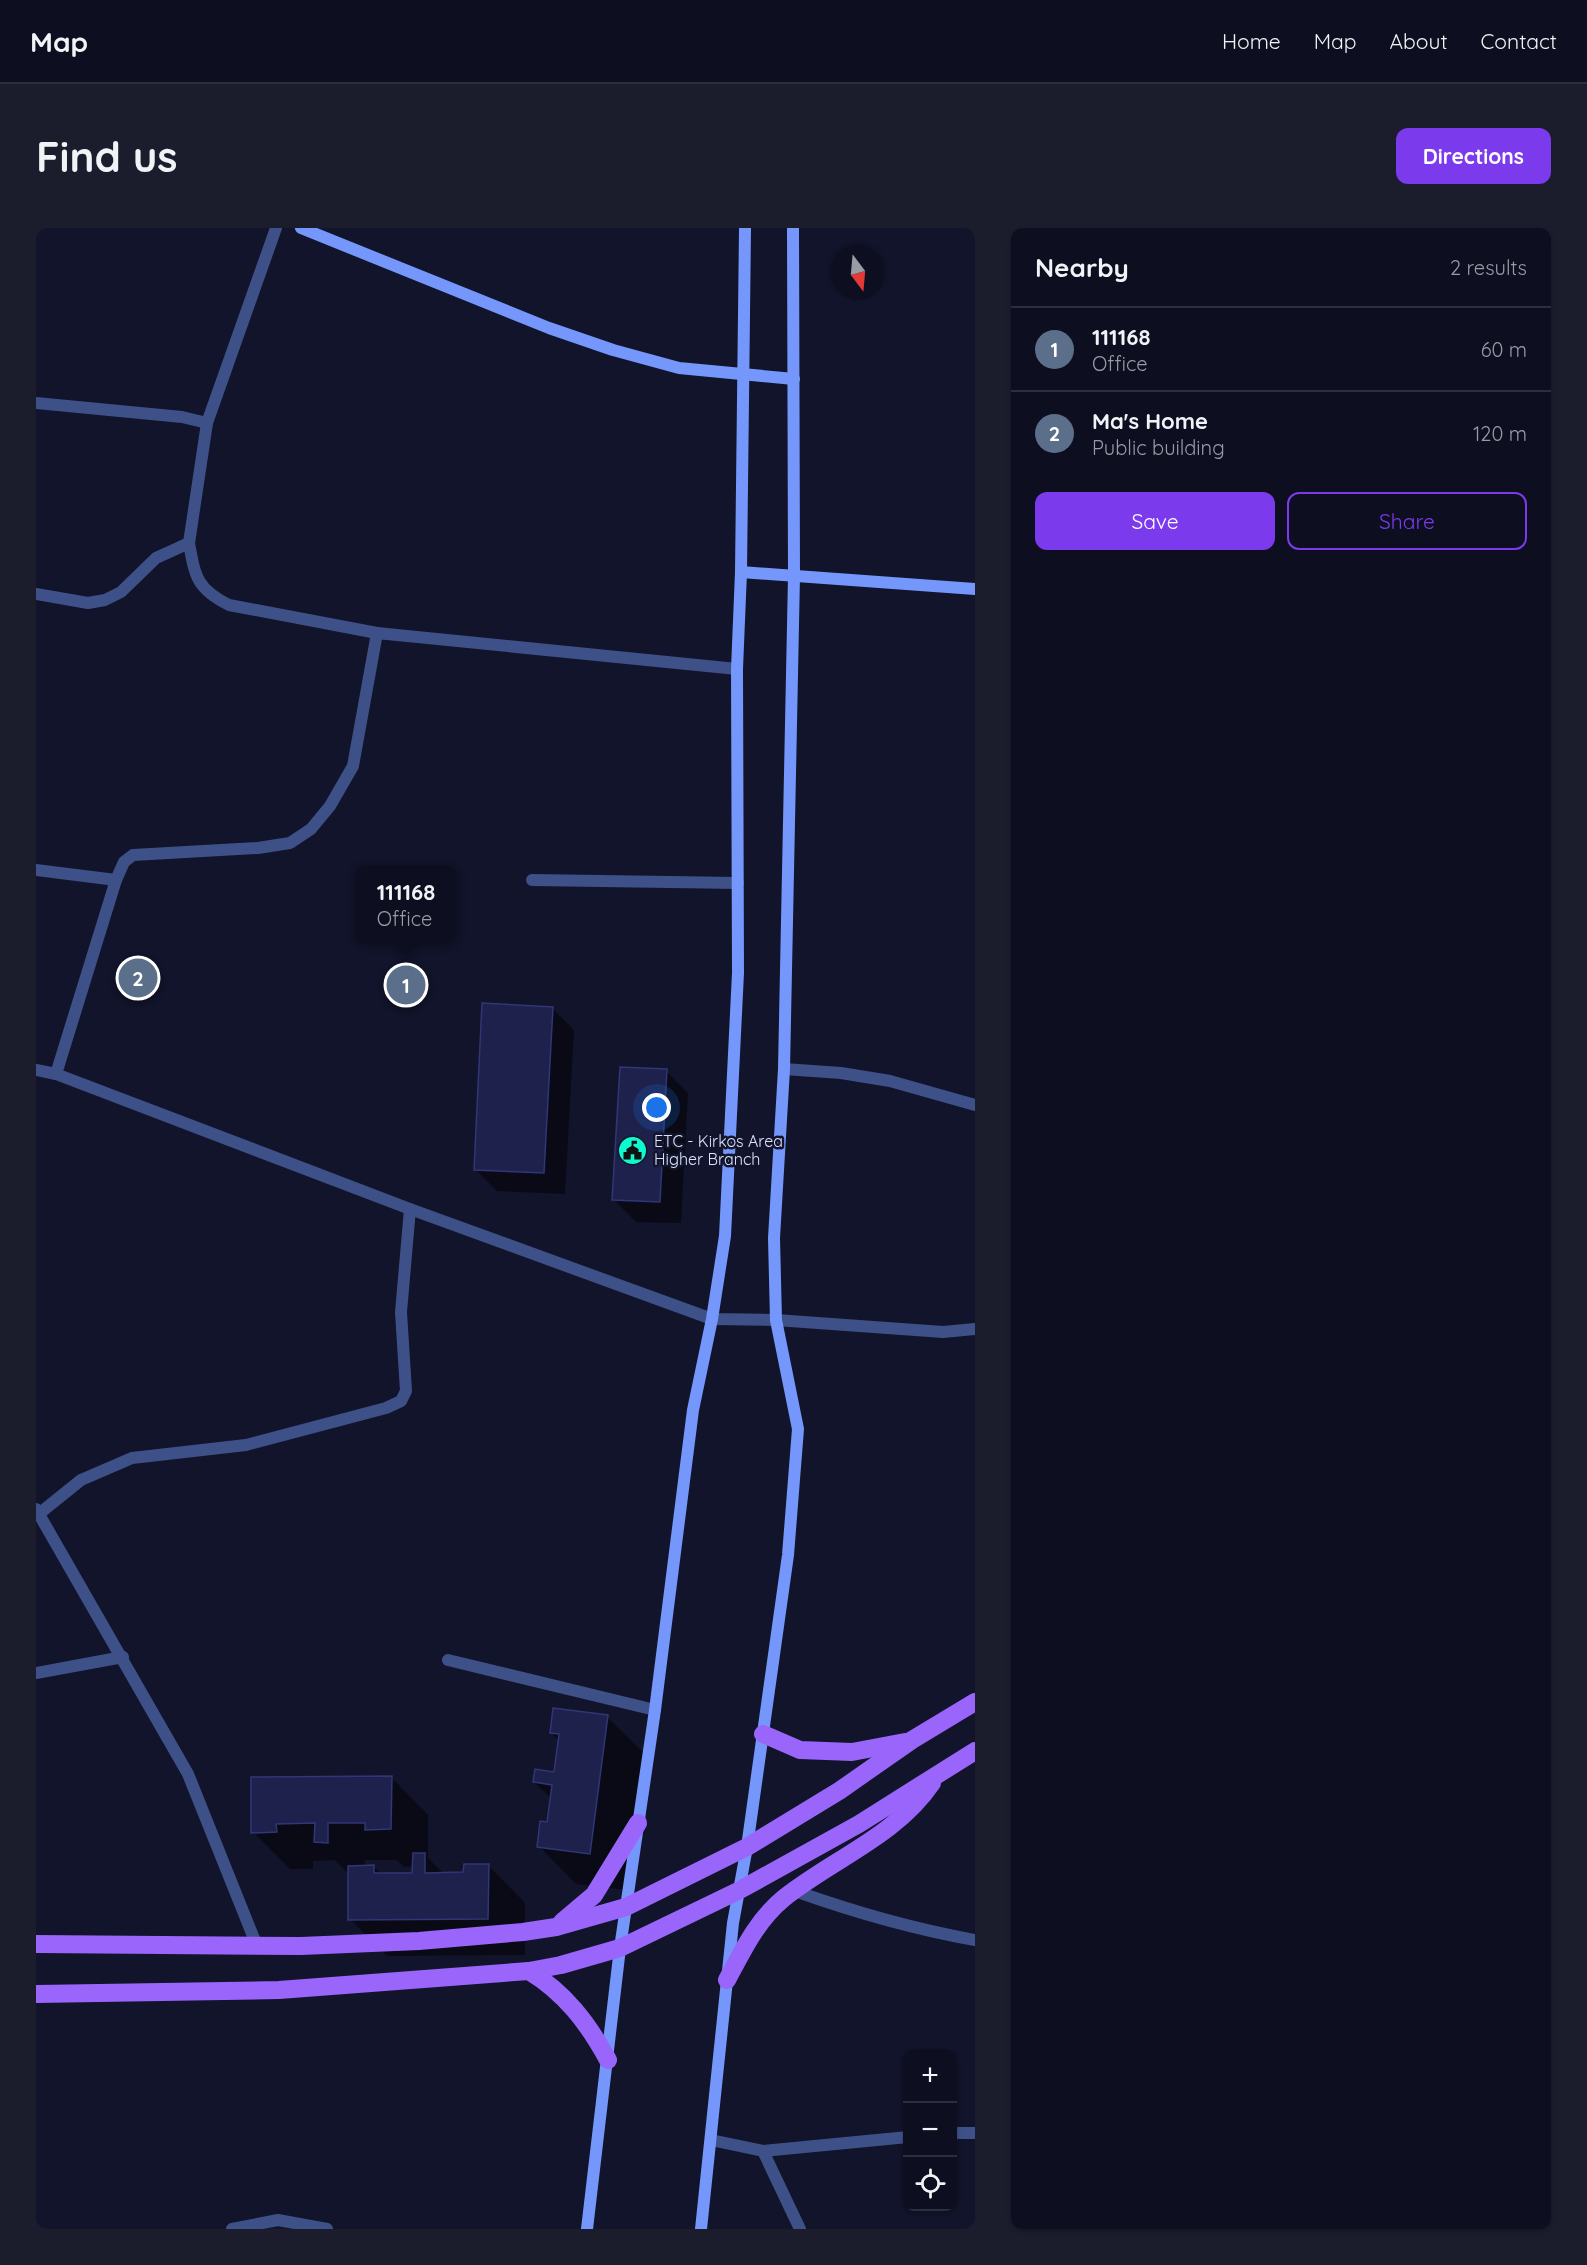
<!DOCTYPE html>
<html lang="en">
<head>
<meta charset="utf-8">
<style>
	:root { --surface:#0d0f20; --page:#1b1d2d; --text:#f1f3f6; --muted:#9a9ca5; --line:#2d2f3e; --accent:#7c3aed }
	body { margin:0; font-family:Quicksand,sans-serif; background:var(--page); color:var(--text) }
	.controls { position:absolute; right:18px; bottom:18px; display:grid; overflow:hidden; border-radius:12px; box-shadow:0 2px 4px #0004 }
	.controls button { width:54px; height:54px; display:grid; place-items:center; padding:0; border:0; border-bottom:2px solid var(--line); background:var(--surface); color:var(--text); font:30px sans-serif }
	.compass { position:absolute; left:795px; top:18px; width:54px; height:54px; border-radius:50%; background:var(--surface); box-shadow:0 2px 4px #0004; rotate:164deg }
	.you { position:absolute; left:621px; top:880px; width:21px; height:21px; margin:-15px; border:4px solid #fff; border-radius:50%; background:#1a73e8; box-shadow:0 0 0 9px #1a73e833 }
	.badge { display:grid; place-items:center; width:39px; height:39px; border-radius:50%; background:var(--accent); color:#fff; font-size:20px; font-weight:700 }
	.pin { position:absolute; translate:-50% -50%; border:3px solid #fff; box-shadow:0 2px 6px #0006 }
	.popup { position:absolute; left:319px; top:637px; width:102px; height:78px; box-sizing:border-box; display:grid; place-content:center; border-radius:12px; background:var(--surface); filter:drop-shadow(0 2px 4px #0005); font-size:20px; white-space:nowrap; color:var(--muted) }
	.popup b { font-size:22px; color:var(--text) }
	.popup::after { content:''; position:absolute; left:50%; top:100%; margin-left:-12px; border:12px solid transparent; border-top-color:var(--surface) }
	.list { margin:0; padding:0; list-style:none }
	h2 { display:flex; justify-content:space-between; align-items:center; height:78px; margin:0; padding:0 24px; font-size:26px }
	h2 small { font-size:20px; font-weight:400; color:var(--muted) }
	.list li { display:grid; grid-template-columns:39px 1fr auto; gap:18px; align-items:center; box-sizing:border-box; height:84px; padding:0 24px; border-top:2px solid var(--line) }
	.list b { display:block; font-size:22px; white-space:nowrap }
	.list p { margin:0; font-size:20px; white-space:nowrap; color:var(--muted) }
	.list em { font-size:20px; font-style:normal; color:var(--muted) }
	.actions { display:flex; gap:12px; padding:18px 24px }
	.actions a { flex:1; padding:14px 0; border:2px solid var(--accent); border-radius:12px; text-align:center; font-size:21px; color:var(--accent) }
	.actions .main { background:var(--accent); color:#fff }
	.icon { flex:none; width:33px; height:33px; fill:none; stroke:currentColor; stroke-width:2; stroke-linecap:round; stroke-linejoin:round }
	.map { position:relative; flex:none; width:939px; height:2001px; overflow:hidden; border-radius:12px }
	header { display:flex; align-items:center; gap:36px; box-sizing:border-box; height:84px; padding:0 30px; background:var(--surface); border-bottom:2px solid var(--line) }
	header strong { font-size:28px }
	nav { display:flex; gap:33px; margin-inline-start:auto; font-size:21px }
	.intro { display:flex; align-items:center; justify-content:space-between; box-sizing:border-box; height:144px; padding:0 36px }
	h1 { margin:0; font-size:42px }
	.button { padding:15px 27px; border-radius:12px; background:var(--accent); color:#fff; font-size:21px; font-weight:700 }
	main { display:flex; gap:36px; padding:0 36px }
	aside { flex:1; background:var(--surface); border-radius:12px; box-shadow:0 2px 4px #0004 }
	.map>svg:first-child { display:block }
</style>
</head>
<body>
<header>
<strong>Map</strong>
<nav><a>Home</a><a>Map</a><a>About</a><a>Contact</a></nav>
</header>
<div class="intro"><h1>Find us</h1><a class="button">Directions</a></div>
<main>
<div class="map">
<svg width="939" height="2001" viewBox="0 0 939 2001">
	<rect width="100%" height="100%" fill="#11142a"/>
	<g fill="#0007" fill-rule="evenodd">
		<polygon points="516,780 538,802 529,966 461,963 439,941"/>
		<polygon points="630,843 652,865 645,995 600,994 578,972"/>
		<polygon points="571,1489 609,1526 591,1662 540,1656 503,1618 513,1596 516,1571 498,1554 519,1546 523,1513 515,1505"/>
		<path d="M 355,1549 L 392,1587 L 392,1630 L 408,1646 L 429,1646 L 452,1637 L 489,1675 L 489,1727 L 351,1728 L 314,1691 L 314,1647 L 299,1632 L 277,1633 L 277,1641 L 254,1641 L 217,1604 ZM 329,1632 L 361,1632 L 368,1639 L 378,1638 L 377,1646 L 345,1646 L 338,1639 L 329,1639 Z"/>
	</g>
	<g fill="#1e214b" stroke="#313676" stroke-width="1.5">
		<polygon points="446,775 517,779 508,945 438,942"/>
		<polygon points="584,839 631,841 624,974 576,972"/>
		<polygon points="517,1480 572,1487 554,1626 501,1619 504,1593 511,1594 516,1557 497,1554 499,1541 518,1544 523,1506 514,1505"/>
		<polygon points="356,1548 355,1601 329,1602 329,1595 292,1595 292,1615 278,1614 279,1595 240,1596 241,1604 215,1605 215,1549"/>
		<polygon points="377,1625 389,1625 389,1645 427,1644 428,1636 453,1636 452,1691 312,1692 312,1638 338,1637 338,1645 376,1645"/>
	</g>
	<g fill="none" stroke-linecap="round" stroke-linejoin="round">
		<g stroke="#3e5088" stroke-width="12">
			<polyline points="0,175 146,189 171,195 240,0"/>
			<polyline points="153,315 171,195"/>
			<path d="M 0,366 L 52,375 L 69,372 L 85,364 L 120,330 L 153,315 C 159,349 161,361 193,377 L 341,405"/>
			<polyline points="0,642 80,652 88,634 97,627 222,620 254,615 275,601 294,578 317,538 341,405 701,441"/>
			<polyline points="496,652 702,655"/>
			<polyline points="748,841 805,845 854,853 939,877"/>
			<polyline points="0,842 20,846 374,981 676,1091 740,1092 907,1104 939,1101"/>
			<polyline points="20,846 80,652"/>
			<polyline points="0,1281 152,1546 221,1718"/>
			<polyline points="4,1285 45,1252 96,1230 210,1217 350,1180 365,1173 370,1163 365,1084 374,981"/>
			<polyline points="412,1432 619,1482"/>
			<polyline points="0,1445 87,1429"/>
			<path d="M 759,1663 C 818,1684 877,1701 939,1712"/>
			<polyline points="916,1905 939,1905"/>
			<polyline points="675,1912 727,1923 872,1909"/>
			<polyline points="727,1923 764,2001"/>
			<polyline points="196,2001 242,1992 291,2001"/>
		</g>
		<g stroke="#7597fc" stroke-width="12">
			<polyline points="265,0 513,100 577,122 643,140 758,151"/>
			<polyline points="705,344 939,361"/>
			<polyline points="551,2001 584,1720 619,1482 657,1182 676,1091 689,1008 702,745 701,441 705,344 709,0"/>
			<polyline points="665,2001 697,1695 711,1619 752,1327 762,1201 740,1092 738,1010 748,841 758,348 757,0"/>
		</g>
		<g stroke="#9a65fb" stroke-width="18">
			<polyline points="727,1506 764,1522 816,1524 869,1514"/>
			<polyline points="526,1694 558,1667 602,1595"/>
			<polyline points="0,1716 265,1718 383,1713 487,1704 520,1699 590,1679 711,1619 803,1563 876,1512 939,1474"/>
			<path d="M 493,1743 C 529,1765 552,1795 572,1832"/>
			<path d="M 691,1752 C 707,1722 721,1692 748,1670 C 797,1631 860,1608 896,1555"/>
			<polyline points="0,1766 243,1762 493,1743 525,1737 584,1720 702,1663 823,1596 939,1523"/>
		</g>
	</g>
	<defs>
		<symbol id="civic-disc" viewBox="-11 -11 22 22"><circle r="9.5" fill="#0df9cf" stroke="#11142a"/><path d="M-.6-6.5H3V-4.5H.6V-3L4-1V1h2V6H-6V1h2V-1L-.6-3ZM-1.2 2.5V6h2.4V2.5Z" fill="#111"/></symbol>
	</defs>
	<g fill-rule="evenodd">
		<use href="#civic-disc" x="580" y="906" width="33" height="33"/>
	</g>
	<g text-anchor="middle" stroke-width="5" stroke-linejoin="round" paint-order="stroke">
		<g font-size="16" fill="#dbe1fe" stroke="#11142a" text-anchor="start">
			<text x="618" y="919">ETC - Kirkos Area<tspan x="618" dy="18">Higher Branch</tspan></text>
		</g>
	</g>
</svg>
<div class="controls">
<button>+</button>
<button>−</button>
<button><svg class="icon" aria-label="locate" viewBox="0 0 24 24"><circle cx="12" cy="12" r="6"/><path d="M12 2v4M12 18v4M2 12h4M18 12h4"/></svg></button>
</div>
<svg class="compass" viewBox="-18 -18 36 36"><path d="M0-13l5 13h-10z" fill="#e53935"/><path d="M0 13l5-13h-10z" fill="#9a9ca5"/></svg>
<div class="you"></div>
<div class="pin badge" style="left:370px;top:757px;background:#5c6f8a">1</div>
<div class="popup"><b>111168</b>Office</div>
<div class="pin badge" style="left:102px;top:750px;background:#5c6f8a">2</div>
</div>
<aside>
<h2>Nearby<small>2 results</small></h2>
<ul class="list">
<li><span class="badge" style="background:#5c6f8a">1</span><div><b>111168</b><p>Office</p></div><em>60 m</em></li>
<li><span class="badge" style="background:#5c6f8a">2</span><div><b>Ma's Home</b><p>Public building</p></div><em>120 m</em></li>
</ul>
<div class="actions"><a class="main">Save</a><a>Share</a></div>
</aside>
</main>
</body>
</html>
